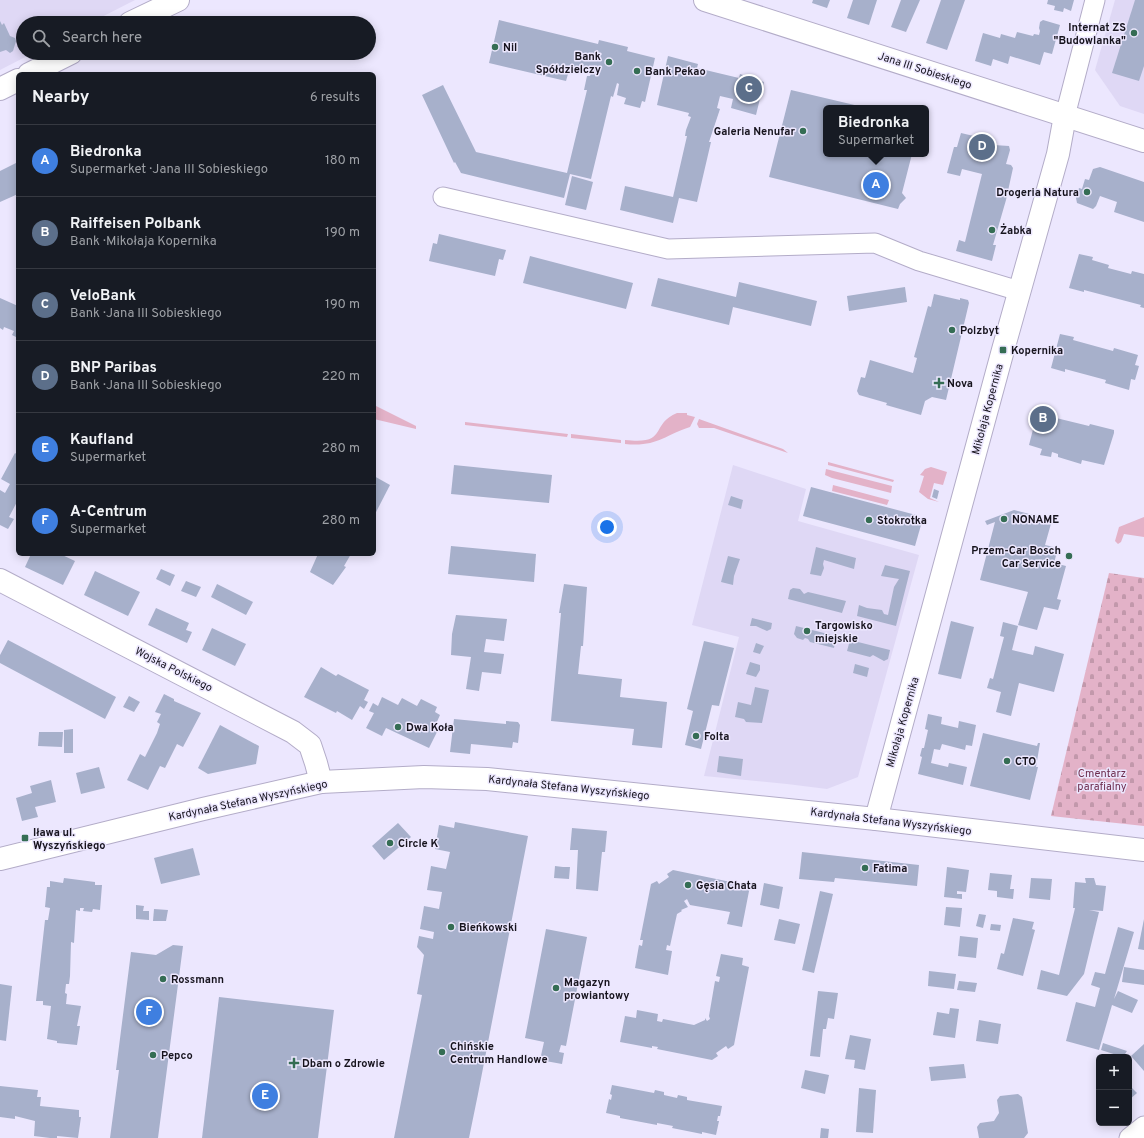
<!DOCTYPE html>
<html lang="en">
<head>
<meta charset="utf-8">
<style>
	:root { --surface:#171b24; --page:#242831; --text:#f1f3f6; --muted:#9ea1a6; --line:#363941; --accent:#2563eb }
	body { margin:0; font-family:Overpass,sans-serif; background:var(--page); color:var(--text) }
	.controls { position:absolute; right:12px; bottom:12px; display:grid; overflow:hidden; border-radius:6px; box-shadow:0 2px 10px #0003 }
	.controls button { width:36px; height:36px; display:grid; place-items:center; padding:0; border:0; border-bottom:1px solid var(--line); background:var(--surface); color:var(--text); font:20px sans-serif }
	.you { position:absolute; left:607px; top:527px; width:14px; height:14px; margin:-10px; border:3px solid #fff; border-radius:50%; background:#1a73e8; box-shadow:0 0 0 6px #1a73e833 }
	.badge { display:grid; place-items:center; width:26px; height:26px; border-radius:50%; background:var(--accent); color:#fff; font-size:13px; font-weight:700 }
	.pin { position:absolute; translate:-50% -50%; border:2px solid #fff; box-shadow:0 1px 4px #0006 }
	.popup { position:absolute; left:823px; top:105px; width:106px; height:52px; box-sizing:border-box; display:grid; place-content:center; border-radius:6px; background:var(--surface); filter:drop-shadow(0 1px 3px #0005); font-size:13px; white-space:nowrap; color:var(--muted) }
	.popup b { font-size:15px; color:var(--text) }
	.popup::after { content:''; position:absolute; left:50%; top:100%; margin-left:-8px; border:8px solid transparent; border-top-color:var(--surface) }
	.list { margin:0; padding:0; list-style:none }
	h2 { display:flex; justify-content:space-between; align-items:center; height:52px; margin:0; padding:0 16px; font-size:17px }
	h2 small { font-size:13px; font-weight:400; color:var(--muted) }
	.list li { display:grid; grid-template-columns:26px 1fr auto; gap:12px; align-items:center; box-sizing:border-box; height:72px; padding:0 16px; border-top:1px solid var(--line) }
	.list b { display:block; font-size:15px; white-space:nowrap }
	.list p { margin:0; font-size:13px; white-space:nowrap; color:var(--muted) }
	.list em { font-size:13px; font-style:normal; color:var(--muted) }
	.icon { flex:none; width:22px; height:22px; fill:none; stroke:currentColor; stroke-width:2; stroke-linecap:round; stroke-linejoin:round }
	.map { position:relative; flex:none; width:1144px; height:1138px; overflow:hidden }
	.search { position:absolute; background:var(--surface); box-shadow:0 2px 10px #0003; left:16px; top:16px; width:360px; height:44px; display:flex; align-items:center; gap:10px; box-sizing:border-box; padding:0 14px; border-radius:22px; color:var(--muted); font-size:15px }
	.panel { position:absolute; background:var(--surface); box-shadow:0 2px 10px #0003; left:16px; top:72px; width:360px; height:484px; border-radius:6px }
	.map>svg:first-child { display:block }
</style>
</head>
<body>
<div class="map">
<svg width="1144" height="1138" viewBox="0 0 1144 1138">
	<defs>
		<pattern id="cemetery-stones" width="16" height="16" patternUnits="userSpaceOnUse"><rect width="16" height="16" fill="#e3b2c8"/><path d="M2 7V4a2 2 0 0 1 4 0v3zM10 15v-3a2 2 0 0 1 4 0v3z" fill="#c298ab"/></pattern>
	</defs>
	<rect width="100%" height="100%" fill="#ece7fe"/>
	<g fill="#dfd8f5">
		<polygon points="0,0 135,0 90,23 23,23 23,53 33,53 0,70"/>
		<polygon points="1115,0 1144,0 1144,114 1120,106 1095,70"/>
		<polygon points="733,465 806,489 798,521 919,555 858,777 827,789 787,784 704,776 739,637 692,625"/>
	</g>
	<g fill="#e3b2c8">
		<polygon points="374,405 416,426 416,429 374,419"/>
		<path d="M 677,413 L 687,413 L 687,415 L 695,417 L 690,427 C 663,436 657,447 625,444 L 625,440 C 669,445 649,425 677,413 Z"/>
		<polygon points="699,419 783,449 788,453 714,428 699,428 697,424"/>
		<polygon points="465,422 568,434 567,437 465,425"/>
		<polygon points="571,434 621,440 621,443 571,438"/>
		<polygon points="828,462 894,480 893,482 828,465"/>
		<polygon points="931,467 947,472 943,485 934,483 930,498 939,502 928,499 919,492 924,476 920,475 925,469"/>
		<polygon points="826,469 892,486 891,493 832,478 825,475"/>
		<polygon points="833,485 889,500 887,505 832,491"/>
		<polygon points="1144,517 1144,537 1124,534 1121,542 1118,544 1115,541 1119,527"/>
	</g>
	<polygon fill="url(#cemetery-stones)" points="1109,573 1144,578 1144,826 1051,816"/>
	<g fill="#a7b0cb">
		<polygon points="813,0 830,0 827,8 812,3"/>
		<polygon points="853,0 877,0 869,25 847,18"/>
		<polygon points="901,0 920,0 906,32 891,27"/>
		<polygon points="941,0 965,0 947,50 926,43"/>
		<polygon points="1048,0 1074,0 1071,11 1064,8 1063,12 1054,10 1055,6 1047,4"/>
		<polygon points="1135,0 1144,0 1144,66 1139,81 1112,73"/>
		<polygon points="499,20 598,44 599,40 628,47 627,51 655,58 645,102 642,101 640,108 624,104 626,98 617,95 619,84 617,83 613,97 611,96 591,179 570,174 564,198 461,173 455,162 454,163 422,95 443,85 476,152 567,173 587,90 584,90 587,76 590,76 591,73 570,67 566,81 489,63"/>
		<polygon points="1043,20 1060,25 1052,54 1044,52 1040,65 1010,56 1008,64 993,59 991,66 975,61 983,33 1000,38 1001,34 1015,38 1017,32 1033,36 1034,34 1039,35 1040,31 1039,28 1040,22"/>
		<polygon points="0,21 2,25 4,23 10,36 15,38 16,41 13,51 10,53 6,50 0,52"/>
		<polygon points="668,56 698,64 697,68 739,78 740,74 764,82 756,115 731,108 733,99 720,96 717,108 720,109 709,142 711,142 697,202 679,198 673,223 620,210 625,186 673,197 687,136 685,136 686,130 691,117 688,116 689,113 657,105"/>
		<polygon points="791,90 863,107 826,108 826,154 912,154 902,193 906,198 900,204 898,209 769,177"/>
		<polygon points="961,133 995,141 994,145 1009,146 1010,150 1006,164 1011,165 1013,168 1006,200 993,245 996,245 992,261 956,251 959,240 965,242 982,174 962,169 960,176 947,173 954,147 957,147"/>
		<polygon points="18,162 18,194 0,202 0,171"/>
		<polygon points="1100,167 1144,182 1144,222 1114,212 1117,202 1100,196 1096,206 1093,209 1077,203 1076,198 1079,188 1082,189 1085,179 1089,180 1093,169"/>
		<polygon points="572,176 593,182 586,210 565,205"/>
		<polygon points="439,234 506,250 503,260 499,259 495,276 429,261 433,243 437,244"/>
		<polygon points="1079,254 1093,257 1092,260 1109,265 1108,268 1131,274 1132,271 1144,274 1144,308 1140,307 1141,305 1084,290 1084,292 1069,288"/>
		<polygon points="530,256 633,283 626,309 523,283"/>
		<polygon points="658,278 736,297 739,282 817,301 811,326 733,307 729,325 651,306"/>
		<polygon points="905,287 907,302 849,311 847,296"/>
		<polygon points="934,294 960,300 960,298 968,300 969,303 946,400 932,397 925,401 921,415 886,405 887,403 859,395 857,391 861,377 865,378 870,360 913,373 917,358 914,357 928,306 931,307"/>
		<polygon points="0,298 18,306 18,338 12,335 14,331 4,327 3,330 0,328"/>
		<polygon points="1060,334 1074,337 1073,340 1113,351 1114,348 1138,355 1135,365 1139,366 1135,380 1131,379 1129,390 1105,383 1106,380 1065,369 1065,372 1051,368"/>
		<polygon points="1038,410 1052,414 1052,417 1089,426 1090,424 1114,430 1114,433 1104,465 1082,460 1081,464 1058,457 1058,454 1052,452 1051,457 1040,455 1042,449 1029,445"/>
		<polygon points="15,453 18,455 18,500 9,517 14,519 8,529 0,525 0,490 5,493 10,484 1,479"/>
		<polygon points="454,465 552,475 549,503 451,494"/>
		<polygon points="374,476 390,485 374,516"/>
		<polygon points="811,487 916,515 921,525 915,546 803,516"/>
		<polygon points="934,489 939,491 937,499 932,497"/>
		<polygon points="731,496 743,500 741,509 728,505"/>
		<polygon points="1014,510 1052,520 1045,545 1058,548 1054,563 1066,566 1057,599 1061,600 1058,610 1044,607 1037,630 1018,625 1028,592 980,580 995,522 987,525 985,521"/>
		<polygon points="451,546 536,554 534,582 448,574"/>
		<polygon points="816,547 856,558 854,569 824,560 823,564 824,568 821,576 810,574"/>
		<polygon points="31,554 60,554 75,561 63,585 25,567"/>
		<polygon points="318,554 351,554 344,566 346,567 333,585 310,572"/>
		<polygon points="728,556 740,559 734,576 733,585 721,582"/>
		<polygon points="885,565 910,571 896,626 857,616 859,605 867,608 882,610 884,614 888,615 894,587 899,579 881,576"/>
		<polygon points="161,569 175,575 170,586 156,579"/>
		<polygon points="95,571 140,592 128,616 84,595"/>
		<polygon points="186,581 201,587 196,597 181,591"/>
		<polygon points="217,584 253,602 246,615 211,597"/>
		<polygon points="564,584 587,587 583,646 581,646 578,674 622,679 620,697 667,702 662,748 632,745 634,729 551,721 561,613 559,613"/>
		<polygon points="793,588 800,589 804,594 808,592 846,601 842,613 788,599 790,590"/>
		<polygon points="156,608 189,623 186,630 192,632 187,643 148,625"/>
		<polygon points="456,615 507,619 504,641 486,639 484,652 504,654 501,674 482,672 479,691 466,689 471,657 451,655 452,634"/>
		<polygon points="752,618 772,623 771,629 767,631 756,626 750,626"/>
		<polygon points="951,621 974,627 961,679 938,674"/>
		<polygon points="1003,622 1018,626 1012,650 1033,655 1035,646 1064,654 1054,692 1019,683 1011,716 996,712 1001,692 987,688 990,678 993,679 1004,637 1000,636"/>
		<polygon points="796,626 836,636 834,648 810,642 808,639 805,638 803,640 797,638 794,634"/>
		<polygon points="212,628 246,644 235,666 202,650"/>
		<polygon points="8,640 116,697 105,719 0,663 0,655"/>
		<polygon points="850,640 890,650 888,659 884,661 873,655 870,657 847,651"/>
		<polygon points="704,641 734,648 719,706 712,705 701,749 685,745 693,711 687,709"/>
		<polygon points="756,643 764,646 760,654 753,652"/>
		<polygon points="750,662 760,665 760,670 756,677 746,674"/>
		<polygon points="855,664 869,668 867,677 853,673"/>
		<polygon points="321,667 336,676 338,674 369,690 364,700 368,702 364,709 360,706 352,720 337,711 336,713 304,697"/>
		<polygon points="755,687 769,690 762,723 746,722 744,719 735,717 738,702 751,705"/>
		<polygon points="164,694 174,699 174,701 201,713 183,747 177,744 165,768 160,766 148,790 127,780 140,754 145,757 157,733 160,724 157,722 161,714 155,712"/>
		<polygon points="129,696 140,702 134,712 123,707"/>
		<polygon points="382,697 398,705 402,698 417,706 421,699 437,707 435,712 440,715 435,726 439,728 429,748 386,728 382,736 366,728 374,713 369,711 373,703 378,706"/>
		<polygon points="928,714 942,717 941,724 958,728 959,721 976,725 972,746 966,745 965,750 942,744 940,750 934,749 931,763 948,767 949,763 967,767 963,785 918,774 922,757 920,756 922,748 924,748 928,730 925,729"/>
		<polygon points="454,719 506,724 506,721 518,722 520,725 518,743 513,742 512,748 471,744 470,754 450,752"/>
		<polygon points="220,725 259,746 256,764 208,774 198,768"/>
		<polygon points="73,729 73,753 64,753 64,730"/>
		<polygon points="39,732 63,732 62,747 38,746"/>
		<polygon points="983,733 1037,746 1038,743 1040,743 1036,767 1038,767 1030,800 970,786"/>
		<polygon points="719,756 743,759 741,776 717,772"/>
		<polygon points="99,767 105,788 81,794 76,773"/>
		<polygon points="51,780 56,802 35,807 38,817 22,821 16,798 32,793 30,786"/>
		<polygon points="455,822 528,836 478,1094 469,1138 394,1138 422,995 417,994 424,955 417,947 419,936 433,939 434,932 420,929 424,906 439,909 442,892 427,890 431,866 446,869 450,852 435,849 439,825 454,828"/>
		<polygon points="398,823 411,837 384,860 372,846"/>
		<polygon points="572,828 607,831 605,852 602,852 598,891 576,889 578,850 570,850"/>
		<polygon points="193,848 200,875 161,884 154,858"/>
		<polygon points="802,852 919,865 917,886 835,878 834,882 799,879"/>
		<polygon points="555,866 563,867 562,877 563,867 570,867 569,879 554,878"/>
		<polygon points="947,867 969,870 966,892 957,891 957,894 962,894 962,899 944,897"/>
		<polygon points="673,870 750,886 742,927 727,924 730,912 690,905 687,899 684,901 688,907 681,910 682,911 677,914 670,946 667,945 666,950 672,951 668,975 635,968 639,945 642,946 643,940 640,940 651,884 657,881 659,884 669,877 667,874"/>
		<polygon points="990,873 1012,875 1010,889 1014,889 1013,899 997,897 997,891 988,890"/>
		<polygon points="64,878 95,882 95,885 102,885 100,910 93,909 92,912 83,911 84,908 80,908 80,911 76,910 74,943 71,942 70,976 69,984 66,984 65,993 67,994 66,1004 81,1006 77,1026 80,1026 77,1045 57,1043 57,1041 47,1039 51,1006 43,1005 43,1001 36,1001 45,920 48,920 50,908 45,907 47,887 50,887 50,881 63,883"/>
		<polygon points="1031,878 1052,879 1050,900 1029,898"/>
		<polygon points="1085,878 1094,878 1096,885 1106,886 1103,911 1089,910 1099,912 1084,974 1067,996 1037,989 1041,970 1059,975 1075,908 1073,908 1075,882 1086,883"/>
		<polygon points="764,883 783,887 779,909 760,905"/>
		<polygon points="820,891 833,894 814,973 802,970"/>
		<polygon points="136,905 144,906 143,911 149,911 149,920 136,919"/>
		<polygon points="946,907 962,908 960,927 944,925"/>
		<polygon points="154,909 168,910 166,921 153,921"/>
		<polygon points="979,914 986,915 983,928 976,926"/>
		<polygon points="1013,918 1034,922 1032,929 1035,930 1023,976 997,969 1001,953 1004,954"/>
		<polygon points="779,919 800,924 795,944 774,940"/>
		<polygon points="1144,919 1144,950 1138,949"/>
		<polygon points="991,924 1001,925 1000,931 990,930"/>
		<polygon points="1118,927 1134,932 1114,999 1118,991 1138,1000 1132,1013 1112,1005 1099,1050 1066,1041 1076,1002 1095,1007 1100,988 1091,985 1095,972 1105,974"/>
		<polygon points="546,929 587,937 566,1046 561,1045 559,1052 564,1053 562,1064 540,1060 544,1042 525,1038"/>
		<polygon points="960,936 978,938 976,958 958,956"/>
		<polygon points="173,945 183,946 158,1138 110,1138 119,1070 116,1070 131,952 156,955"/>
		<polygon points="721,954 743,958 742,965 749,967 734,1045 728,1049 726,1046 716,1053 718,1056 712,1060 657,1049 658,1047 652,1046 652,1048 620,1042 625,1016 636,1018 637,1010 658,1014 657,1021 662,1022 663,1019 694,1025 705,1020 705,1018 707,1021 710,1019 709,1016 715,981 719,982 720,977 716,976"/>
		<polygon points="1124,967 1144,970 1144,985 1122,982"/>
		<polygon points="929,971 956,974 954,989 928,986"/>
		<polygon points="959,981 977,983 975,992 957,990"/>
		<polygon points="0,984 12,986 6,1041 0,1040"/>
		<polygon points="818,991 838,993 834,1019 828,1018 826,1029 823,1029 820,1057 810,1056"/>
		<polygon points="219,997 334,1010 318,1138 202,1138"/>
		<polygon points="950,1008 959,1009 955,1038 933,1035 937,1012 949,1014"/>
		<polygon points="979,1020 1001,1024 998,1044 976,1041"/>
		<polygon points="850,1035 871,1039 865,1070 854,1068 855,1060 845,1059"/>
		<polygon points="1103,1043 1127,1051 1123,1057 1101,1050"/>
		<polygon points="1144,1044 1144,1071 1131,1056"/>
		<polygon points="964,1064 966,1078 931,1081 929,1067"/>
		<polygon points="805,1070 829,1075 825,1094 801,1088"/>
		<polygon points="612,1085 654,1093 655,1090 664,1092 664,1095 677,1098 678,1095 687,1097 687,1100 722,1106 720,1116 718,1116 717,1121 719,1121 716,1135 702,1132 702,1134 672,1128 673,1126 657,1123 657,1125 620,1118 620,1116 606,1113 609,1099 611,1100 612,1095 610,1094"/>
		<polygon points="1129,1085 1137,1093 1129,1100"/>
		<polygon points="0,1086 38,1090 37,1097 41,1097 40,1106 79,1110 79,1117 81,1117 78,1138 57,1136 57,1138 50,1138 34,1136 35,1121 15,1116 15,1119 0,1117"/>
		<polygon points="859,1088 876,1090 873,1133 856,1132"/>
		<polygon points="1018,1094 1022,1097 1028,1133 1024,1138 979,1138 977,1127 980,1123 994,1121 999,1113 997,1100 1000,1096"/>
		<polygon points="821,1128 829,1129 828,1138 820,1138"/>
	</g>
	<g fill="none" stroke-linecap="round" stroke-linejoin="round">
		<defs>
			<g id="minor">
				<polyline points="1065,116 1095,0"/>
				<polyline points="443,197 668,249 875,243 919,261 1019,291"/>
				<polyline points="1129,1138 1144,1126"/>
			</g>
			<g id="tertiary">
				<polyline points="705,0 1144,141"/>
				<polyline points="130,23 178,0"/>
				<polyline points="29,74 71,53"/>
				<polyline points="0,89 18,80"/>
				<polyline points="0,580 293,732 310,745 316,763 321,782"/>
				<polyline points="876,819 1003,350 1058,154 1065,116"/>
				<polyline points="0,859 203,809 321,782 424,777 487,779 876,819 1144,850"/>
			</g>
		</defs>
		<use href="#minor" stroke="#b3acc8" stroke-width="21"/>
		<use href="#tertiary" stroke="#b3acc8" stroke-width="24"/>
		<use href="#minor" stroke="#fff" stroke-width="19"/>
		<use href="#tertiary" stroke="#fff" stroke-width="22"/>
	</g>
	<g fill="#356d54" stroke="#ece7fe" stroke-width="1.5">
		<circle cx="1134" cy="33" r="4"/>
		<circle cx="495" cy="47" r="4"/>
		<circle cx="609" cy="62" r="4"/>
		<circle cx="637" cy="71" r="4"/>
		<circle cx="803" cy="131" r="4"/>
		<circle cx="1087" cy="192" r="4"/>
		<circle cx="992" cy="230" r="4"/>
		<circle cx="952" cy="330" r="4"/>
		<rect x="999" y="346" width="8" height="8" rx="2"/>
		<path d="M937 377h4v4h4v4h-4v4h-4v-4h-4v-4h4z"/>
		<circle cx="1004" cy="519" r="4"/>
		<circle cx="869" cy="520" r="4"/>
		<circle cx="1069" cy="556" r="4"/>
		<circle cx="807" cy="631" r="4"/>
		<circle cx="398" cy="727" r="4"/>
		<circle cx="696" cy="736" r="4"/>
		<circle cx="1007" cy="761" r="4"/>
		<rect x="21" y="834" width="8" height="8" rx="2"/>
		<circle cx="390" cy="843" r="4"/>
		<circle cx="865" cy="868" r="4"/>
		<circle cx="688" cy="885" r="4"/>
		<circle cx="451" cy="927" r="4"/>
		<circle cx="163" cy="979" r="4"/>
		<circle cx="556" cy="988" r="4"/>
		<circle cx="442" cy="1052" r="4"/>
		<circle cx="153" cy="1055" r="4"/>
		<path d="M292 1057h4v4h4v4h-4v4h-4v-4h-4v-4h4z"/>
	</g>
	<g text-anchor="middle" stroke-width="3" stroke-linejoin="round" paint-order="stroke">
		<g font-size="11" font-weight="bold" fill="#16131d" stroke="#ece7fe" text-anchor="start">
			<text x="1126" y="31" text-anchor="end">Internat ZS<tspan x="1126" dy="13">"Budowlanka"</tspan></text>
			<text x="503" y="51">Nil</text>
			<text x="601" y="60" text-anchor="end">Bank<tspan x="601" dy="13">Spółdzielczy</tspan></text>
			<text x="645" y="75">Bank Pekao</text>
			<text x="795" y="135" text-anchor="end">Galeria Nenufar</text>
			<text x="1079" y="196" text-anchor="end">Drogeria Natura</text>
			<text x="1000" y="234">Żabka</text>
			<text x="960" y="334">Polzbyt</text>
			<text x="1011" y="354">Kopernika</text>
			<text x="947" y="387">Nova</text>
			<text x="1012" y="523">NONAME</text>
			<text x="877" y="524">Stokrotka</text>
			<text x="1061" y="554" text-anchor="end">Przem-Car Bosch<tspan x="1061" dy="13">Car Service</tspan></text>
			<text x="815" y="629">Targowisko<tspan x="815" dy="13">miejskie</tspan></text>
			<text x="406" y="731">Dwa Koła</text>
			<text x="704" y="740">Folta</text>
			<text x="1015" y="765">CTO</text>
			<text x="33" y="836">Iława ul.<tspan x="33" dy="13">Wyszyńskiego</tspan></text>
			<text x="398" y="847">Circle K</text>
			<text x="873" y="872">Fatima</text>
			<text x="696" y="889">Gęsia Chata</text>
			<text x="459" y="931">Bieńkowski</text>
			<text x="171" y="983">Rossmann</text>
			<text x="564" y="986">Magazyn<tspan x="564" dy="13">prowiantowy</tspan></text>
			<text x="450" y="1050">Chińskie<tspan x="450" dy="13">Centrum Handlowe</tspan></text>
			<text x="161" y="1059">Pepco</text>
			<text x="302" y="1067">Dbam o Zdrowie</text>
		</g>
		<g font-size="11" fill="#16131d" stroke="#ece7fe">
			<text transform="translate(925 70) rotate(18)" y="4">Jana III Sobieskiego</text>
			<text transform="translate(987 409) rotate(-75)" y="4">Mikołaja Kopernika</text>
			<text transform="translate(174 669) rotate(27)" y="4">Wojska Polskiego</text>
			<text transform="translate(902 722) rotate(-74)" y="4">Mikołaja Kopernika</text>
			<text transform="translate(569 787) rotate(6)" y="4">Kardynała Stefana Wyszyńskiego</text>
			<text transform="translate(248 800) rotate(-12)" y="4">Kardynała Stefana Wyszyńskiego</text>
			<text transform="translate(891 821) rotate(7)" y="4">Kardynała Stefana Wyszyńskiego</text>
		</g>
		<g font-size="11" fill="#6e2e4f" stroke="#ece7fe">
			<text x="1102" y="777">Cmentarz<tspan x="1102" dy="13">parafialny</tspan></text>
		</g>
	</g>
</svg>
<div class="controls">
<button>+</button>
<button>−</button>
</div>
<div class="you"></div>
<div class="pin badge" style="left:876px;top:185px;background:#3f7fe0">A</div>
<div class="popup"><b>Biedronka</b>Supermarket</div>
<div class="pin badge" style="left:1043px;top:419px;background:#5c6f8a">B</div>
<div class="pin badge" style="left:749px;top:89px;background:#5c6f8a">C</div>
<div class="pin badge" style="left:982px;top:147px;background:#5c6f8a">D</div>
<div class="pin badge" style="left:265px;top:1096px;background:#3f7fe0">E</div>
<div class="pin badge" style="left:149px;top:1012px;background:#3f7fe0">F</div>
<div class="search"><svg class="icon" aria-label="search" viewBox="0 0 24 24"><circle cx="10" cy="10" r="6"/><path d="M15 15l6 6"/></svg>Search here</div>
<section class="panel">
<h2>Nearby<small>6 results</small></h2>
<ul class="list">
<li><span class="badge" style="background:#3f7fe0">A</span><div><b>Biedronka</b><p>Supermarket · Jana III Sobieskiego</p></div><em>180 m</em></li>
<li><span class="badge" style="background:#5c6f8a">B</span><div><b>Raiffeisen Polbank</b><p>Bank · Mikołaja Kopernika</p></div><em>190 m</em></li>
<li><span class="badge" style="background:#5c6f8a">C</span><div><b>VeloBank</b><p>Bank · Jana III Sobieskiego</p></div><em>190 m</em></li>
<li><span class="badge" style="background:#5c6f8a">D</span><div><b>BNP Paribas</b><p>Bank · Jana III Sobieskiego</p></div><em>220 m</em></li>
<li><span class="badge" style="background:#3f7fe0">E</span><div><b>Kaufland</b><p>Supermarket</p></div><em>280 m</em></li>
<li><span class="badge" style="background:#3f7fe0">F</span><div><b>A-Centrum</b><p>Supermarket</p></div><em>280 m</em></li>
</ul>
</section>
</div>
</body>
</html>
